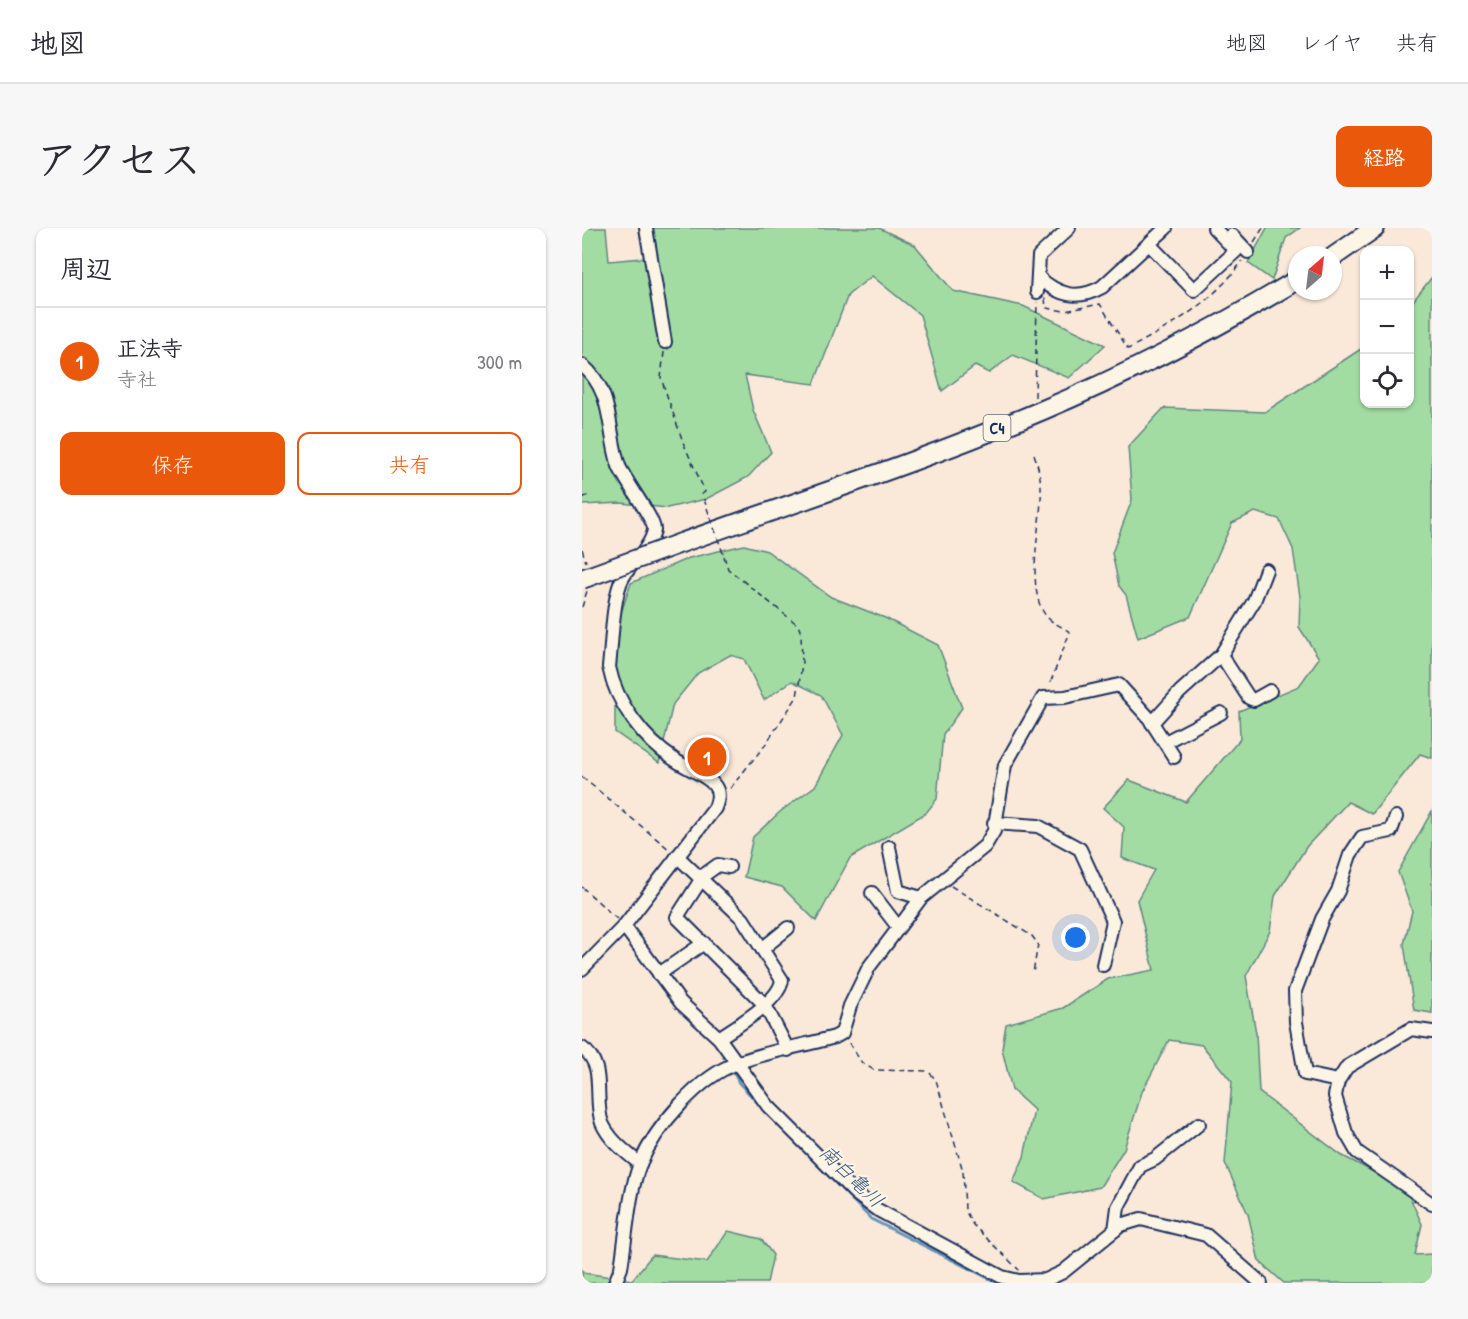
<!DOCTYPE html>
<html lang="ja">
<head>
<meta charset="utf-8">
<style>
	:root { --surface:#fff; --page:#f7f7f7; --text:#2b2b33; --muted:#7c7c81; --line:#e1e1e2; --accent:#ea580c }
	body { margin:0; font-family:"Patrick Hand","Klee One",sans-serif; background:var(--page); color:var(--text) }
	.controls { position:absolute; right:18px; top:18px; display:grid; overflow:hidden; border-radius:12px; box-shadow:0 2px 4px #0004 }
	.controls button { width:54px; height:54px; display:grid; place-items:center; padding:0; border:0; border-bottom:2px solid var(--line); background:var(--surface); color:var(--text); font:30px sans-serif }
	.compass { position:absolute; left:706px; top:18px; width:54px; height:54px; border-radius:50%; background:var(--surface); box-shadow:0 2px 4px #0004; rotate:28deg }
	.you { position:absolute; left:494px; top:710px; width:21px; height:21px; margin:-15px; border:4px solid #fff; border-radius:50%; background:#1a73e8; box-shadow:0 0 0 9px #1a73e833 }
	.badge { display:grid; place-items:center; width:39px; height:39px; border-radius:50%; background:var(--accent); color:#fff; font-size:20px; font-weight:700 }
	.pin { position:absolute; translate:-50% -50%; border:3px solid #fff; box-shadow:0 2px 6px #0006 }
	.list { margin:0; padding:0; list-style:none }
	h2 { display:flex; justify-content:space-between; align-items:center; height:78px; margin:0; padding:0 24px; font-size:26px }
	h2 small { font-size:20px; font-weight:400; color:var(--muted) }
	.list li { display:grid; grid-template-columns:39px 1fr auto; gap:18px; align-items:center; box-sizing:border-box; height:108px; padding:0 24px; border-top:2px solid var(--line) }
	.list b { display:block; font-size:22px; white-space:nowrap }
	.list p { margin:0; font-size:20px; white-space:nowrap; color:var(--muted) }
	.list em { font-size:20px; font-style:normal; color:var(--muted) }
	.actions { display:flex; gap:12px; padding:18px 24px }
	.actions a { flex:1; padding:14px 0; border:2px solid var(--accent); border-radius:12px; text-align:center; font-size:21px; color:var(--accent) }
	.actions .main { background:var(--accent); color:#fff }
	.icon { flex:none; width:33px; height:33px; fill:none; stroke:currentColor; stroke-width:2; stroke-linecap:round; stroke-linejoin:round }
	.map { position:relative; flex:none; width:850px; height:1055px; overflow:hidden; border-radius:12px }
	header { display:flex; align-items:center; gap:36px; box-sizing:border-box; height:84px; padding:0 30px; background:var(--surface); border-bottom:2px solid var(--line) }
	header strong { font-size:28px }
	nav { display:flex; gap:33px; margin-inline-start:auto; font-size:21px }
	.intro { display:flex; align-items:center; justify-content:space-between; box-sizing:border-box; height:144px; padding:0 36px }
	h1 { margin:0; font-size:42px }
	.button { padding:15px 27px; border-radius:12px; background:var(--accent); color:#fff; font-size:21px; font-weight:700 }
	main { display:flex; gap:36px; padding:0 36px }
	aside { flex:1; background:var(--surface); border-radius:12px; box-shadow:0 2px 4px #0004 }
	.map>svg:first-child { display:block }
</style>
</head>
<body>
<header>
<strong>地図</strong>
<nav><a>地図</a><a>レイヤ</a><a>共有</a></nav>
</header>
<div class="intro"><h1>アクセス</h1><a class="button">経路</a></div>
<main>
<aside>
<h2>周辺<small></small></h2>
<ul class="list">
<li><span class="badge">1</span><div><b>正法寺</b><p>寺社</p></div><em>300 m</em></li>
</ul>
<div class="actions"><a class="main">保存</a><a>共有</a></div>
</aside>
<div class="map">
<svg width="850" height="1055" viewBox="0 0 850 1055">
	<rect width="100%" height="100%" fill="#fae9d9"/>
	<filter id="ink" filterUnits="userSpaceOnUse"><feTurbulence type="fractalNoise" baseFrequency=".0167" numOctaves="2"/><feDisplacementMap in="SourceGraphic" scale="12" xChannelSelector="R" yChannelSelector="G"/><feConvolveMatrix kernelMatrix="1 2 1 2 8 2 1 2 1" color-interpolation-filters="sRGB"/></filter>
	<g filter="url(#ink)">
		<g fill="#a3dca2" stroke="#5f8680" stroke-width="1.5">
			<polygon points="0,0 24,0 27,33 72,29 69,0 297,0 333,17 371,63 441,78 523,117 487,150 431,127 407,145 393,138 360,163 338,87 290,48 266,67 232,156 163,147 171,182 189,224 166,249 124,271 85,280 39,275 0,277"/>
			<polygon points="685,0 718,0 704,10 690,52 666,35"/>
			<polygon points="850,49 850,530 838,526 790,586 766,574 725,618 693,668 688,703 664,748 674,805 677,864 759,927 824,961 840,996 833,1027 850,1026 850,1055 702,1055 677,1033 666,986 643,935 650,854 620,817 587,812 560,864 542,921 518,959 462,971 431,954 442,929 452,882 430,862 420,821 424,796 481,780 526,751 572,742 555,672 572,642 540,630 542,599 521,580 547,552 604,574 658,511 657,483 717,458 737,430 717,399 718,369 711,321 697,291 673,284 650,295 608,389 556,410 544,367 537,358 530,325 550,272 546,219 582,180 683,184 782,119 782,176 828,176 828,77"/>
			<polygon points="162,317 185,323 249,369 303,390 356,417 380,480 361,506 355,571 344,585 268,630 234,693 200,659 162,649 171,609 199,583 233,558 261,507 239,467 210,453 182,472 162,431 148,427 116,445 91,476 77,535 33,504 33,453 27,421 49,355 107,330"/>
			<polygon points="850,583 850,785 832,782 822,716 830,683 816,644"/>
			<polygon points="146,1003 179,1011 191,1027 185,1055 0,1055 0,1042 2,1045 50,1052 70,1027 125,1034"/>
		</g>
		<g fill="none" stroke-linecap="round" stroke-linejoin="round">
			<g stroke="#6594bb" stroke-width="3">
				<polyline points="151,842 157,855 180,879"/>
				<polyline points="188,888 289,991 416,1055"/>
			</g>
			<defs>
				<g id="minor">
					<polyline points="64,0 83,114"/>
					<polyline points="650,7 666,24"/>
					<polyline points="567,16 612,62 654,23 632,0"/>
					<path d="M 456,49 C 476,67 495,73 520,59 L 584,0"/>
					<polyline points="455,64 457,28 487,0"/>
					<path d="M 0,137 C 32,163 25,202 37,238 C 43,253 73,292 72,302 C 69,322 44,337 38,356 C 30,379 30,414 27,439 C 34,475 62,512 93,532 C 104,540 125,547 132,557 C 138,564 136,572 133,580 L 42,698 L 0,741"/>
					<polyline points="639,427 667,470 672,472 688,463"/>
					<polyline points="570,495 598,464 639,427 672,373 684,342"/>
					<polyline points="583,514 639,485"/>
					<polyline points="412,595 456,598 498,621 531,693 521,737"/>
					<polyline points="307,619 316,663 339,670"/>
					<path d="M 95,628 L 161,691 L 200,752 C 197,774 154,798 137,810"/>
					<polyline points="147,639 136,637 122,647 95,689 183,777 206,822"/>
					<polyline points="290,665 316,699"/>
					<polyline points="42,698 99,775 137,810 186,878 274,966 294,981 420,1049 437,1053 464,1052 481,1044 539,997 559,991 624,1007 679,1055"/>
					<polyline points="180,721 206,700"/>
					<polyline points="77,746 122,715"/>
					<polyline points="850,804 829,801 765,839 756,853 753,868 764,905 775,924 850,976"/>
					<path d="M 0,820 C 25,837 11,870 20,895 C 28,913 44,924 58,936"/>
					<polyline points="756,853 723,846 714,794 713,763 740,691 756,663 768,627 780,609 809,603 814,589"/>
					<polyline points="533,1002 536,979 558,938 573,931 617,896"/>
					<path d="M 33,1055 L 39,1040 C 44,1010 47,963 58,936 C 74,898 117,849 155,835 C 186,823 221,818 253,809 L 260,805 L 268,778 L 287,739 L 339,670 L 403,618 L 412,603 L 423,537 L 461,470 L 483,469 L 537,457 L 567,490 L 592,529"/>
				</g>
				<g id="highway">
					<polyline points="751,29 793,0"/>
					<path d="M 99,315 C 220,272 343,232 461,182 C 549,145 633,101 715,52"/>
				</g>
			</defs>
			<use href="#minor" stroke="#1b2f5e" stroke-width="16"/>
			<use href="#highway" stroke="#1b2f5e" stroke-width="22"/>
			<g stroke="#1b2f5e" stroke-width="1.5" stroke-dasharray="6 4.5" stroke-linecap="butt">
				<polyline points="672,14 681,0"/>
				<path d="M 463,70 L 464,80 L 483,83 L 518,76 L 546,121 C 589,98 632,74 660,33"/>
				<polyline points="82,124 79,150 101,214 123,264 120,266 125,280"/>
				<polyline points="453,169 455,74"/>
				<path d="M 452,226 C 457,241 460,255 459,271 C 458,301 443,364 465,389 C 470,395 481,399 488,404 L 467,458"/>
				<polyline points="0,270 9,266"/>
				<polyline points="0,321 4,334"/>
				<polyline points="142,328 146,341 216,397 219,405 220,436 215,469 183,517 146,563"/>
				<polyline points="0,379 5,363"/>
				<polyline points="0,549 88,622"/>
				<polyline points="369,658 450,708 456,716 451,745"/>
				<polyline points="0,659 35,691"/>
				<polyline points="267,815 280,835 292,842 346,843 354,852 381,943 383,982 391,997 437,1042"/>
			</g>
			<use href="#minor" stroke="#fcf5e5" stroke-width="12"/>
			<use href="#highway" stroke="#fcf5e5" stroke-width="18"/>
			<defs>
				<polyline id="highway-bridge" points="0,351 99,315"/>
			</defs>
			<use href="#highway-bridge" stroke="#1b2f5e" stroke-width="22" stroke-linecap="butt"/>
			<polyline stroke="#1b2f5e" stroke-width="1.5" stroke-dasharray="6 4.5" stroke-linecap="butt" points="125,280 142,328"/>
			<use href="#highway-bridge" stroke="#fcf5e5" stroke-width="18"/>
		</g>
	</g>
	<g text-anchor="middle" stroke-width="4.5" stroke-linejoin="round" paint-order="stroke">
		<rect fill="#fcf5e5" stroke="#5e6a86" stroke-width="1.5" x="401.5" y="187" width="27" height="26" rx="4.5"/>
		<g font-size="16" font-weight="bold" fill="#1b2f5e">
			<text x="415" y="206">C4</text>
		</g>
		<g font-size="20" font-style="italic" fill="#3a5985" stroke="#fcf5e5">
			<text transform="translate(270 948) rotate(44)" y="7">南白亀川</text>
		</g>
	</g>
</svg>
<div class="controls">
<button>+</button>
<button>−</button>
<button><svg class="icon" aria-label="locate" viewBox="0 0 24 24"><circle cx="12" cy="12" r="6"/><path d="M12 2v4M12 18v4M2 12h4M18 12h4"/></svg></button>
</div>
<svg class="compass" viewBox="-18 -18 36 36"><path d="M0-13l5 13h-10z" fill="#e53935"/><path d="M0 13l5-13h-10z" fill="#7c7c81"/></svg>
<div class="you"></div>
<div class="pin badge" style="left:125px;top:529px">1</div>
</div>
</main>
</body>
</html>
